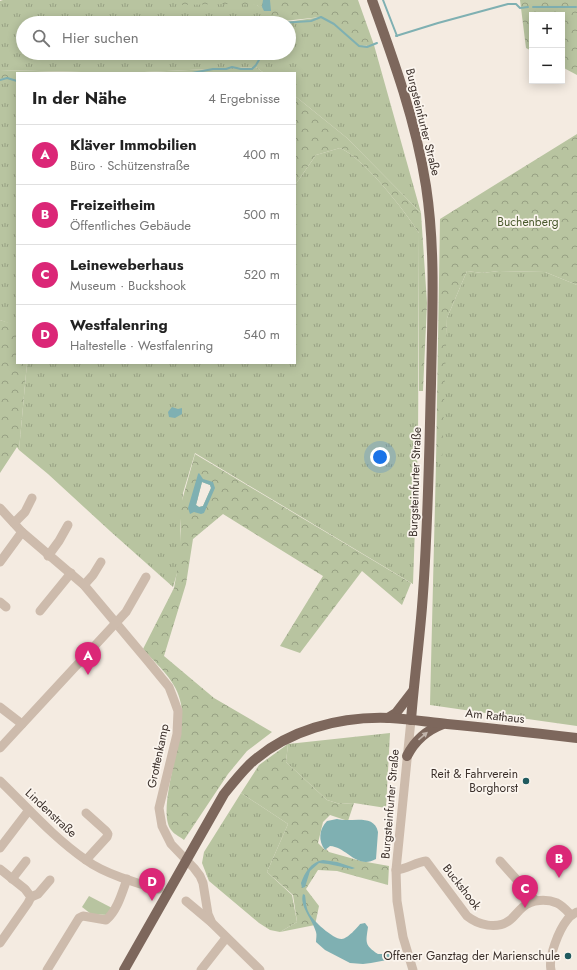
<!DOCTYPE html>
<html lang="de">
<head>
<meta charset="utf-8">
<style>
	:root { --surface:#fff; --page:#f6f6f6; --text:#222; --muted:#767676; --line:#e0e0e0; --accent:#db2777 }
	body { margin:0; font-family:Jost,sans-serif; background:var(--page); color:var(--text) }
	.controls { position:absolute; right:12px; top:12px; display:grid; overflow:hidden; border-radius:0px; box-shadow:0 2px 10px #0003 }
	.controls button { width:36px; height:36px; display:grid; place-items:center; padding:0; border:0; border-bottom:1px solid var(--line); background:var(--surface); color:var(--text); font:20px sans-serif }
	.you { position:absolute; left:380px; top:457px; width:14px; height:14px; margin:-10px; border:3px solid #fff; border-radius:50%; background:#1a73e8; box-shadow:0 0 0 6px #1a73e833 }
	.badge { display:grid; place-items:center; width:26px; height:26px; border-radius:50%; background:var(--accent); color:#fff; font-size:13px; font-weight:700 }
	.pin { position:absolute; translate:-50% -33px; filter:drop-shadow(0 1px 2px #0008) }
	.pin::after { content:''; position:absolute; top:21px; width:14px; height:12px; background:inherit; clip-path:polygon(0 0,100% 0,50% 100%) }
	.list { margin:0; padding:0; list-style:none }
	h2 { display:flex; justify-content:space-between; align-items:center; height:52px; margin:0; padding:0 16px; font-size:17px }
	h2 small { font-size:13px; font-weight:400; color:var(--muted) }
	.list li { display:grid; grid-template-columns:26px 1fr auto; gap:12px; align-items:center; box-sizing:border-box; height:60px; padding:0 16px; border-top:1px solid var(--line) }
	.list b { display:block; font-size:15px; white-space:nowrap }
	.list p { margin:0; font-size:13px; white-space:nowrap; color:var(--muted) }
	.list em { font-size:13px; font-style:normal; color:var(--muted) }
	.icon { flex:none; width:22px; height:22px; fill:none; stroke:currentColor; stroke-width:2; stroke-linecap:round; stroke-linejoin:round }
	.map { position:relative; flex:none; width:577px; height:970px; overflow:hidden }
	.search { position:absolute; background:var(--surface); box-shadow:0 2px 10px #0003; left:16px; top:16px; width:280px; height:44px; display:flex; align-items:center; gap:10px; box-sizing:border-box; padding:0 14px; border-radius:22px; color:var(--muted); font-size:15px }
	.panel { position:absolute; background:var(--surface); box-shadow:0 2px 10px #0003; left:16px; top:72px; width:280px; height:292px; border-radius:0px }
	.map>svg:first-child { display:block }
</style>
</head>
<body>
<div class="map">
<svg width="577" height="970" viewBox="0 0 577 970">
	<defs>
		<pattern id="grass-tufts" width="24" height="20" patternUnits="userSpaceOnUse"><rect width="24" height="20" fill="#b8c4a0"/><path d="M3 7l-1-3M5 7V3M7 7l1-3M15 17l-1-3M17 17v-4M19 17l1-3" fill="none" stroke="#97a083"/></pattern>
		<pattern id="forest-crowns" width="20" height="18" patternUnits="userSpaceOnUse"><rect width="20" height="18" fill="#b8c4a0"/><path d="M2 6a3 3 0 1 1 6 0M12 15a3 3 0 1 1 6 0" fill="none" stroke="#97a083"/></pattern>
	</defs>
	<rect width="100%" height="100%" fill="#f4ebe1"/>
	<g fill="url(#grass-tufts)" fill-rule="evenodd">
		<path d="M 3,0 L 233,0 L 257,5 L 279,23 L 321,17 L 338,27 L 359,46 L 374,45 L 421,213 L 347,138 L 295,96 L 295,73 L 264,73 L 256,67 L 122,73 L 0,70 L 0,1 ZM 23,23 L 289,23 L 289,53 L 23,53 Z"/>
		<polygon points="0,78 17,78 17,323 16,326 0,320"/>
		<path d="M 340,148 C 365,159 404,210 419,233 L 418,442 L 413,584 L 195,453 L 183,493 L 180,531 L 182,556 L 173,587 L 110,531 L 48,474 L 19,450 L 27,363 L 295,363 L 295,185 L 316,155 Z"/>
		<polygon points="467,271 482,273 499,271 545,272 577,285 577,726 430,705 436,463 444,369 447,318"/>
		<polygon points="390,733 386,808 354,803 340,804 327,800 286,762 288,744"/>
		<polygon points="241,793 288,824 267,872 292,895 297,922 280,932 270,930 259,923 209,881 202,863 204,852"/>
	</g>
	<g fill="url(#forest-crowns)" fill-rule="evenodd">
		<polygon points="175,0 358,0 374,45 359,46 338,27 321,17 284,21 279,23 269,19 257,5 225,4 177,5"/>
		<polygon points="520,0 577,0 577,75 562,67 562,15 532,15 532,51 526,48"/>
		<polygon points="256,67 264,73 122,73"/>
		<polygon points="0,70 106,73 17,73 17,78 0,78"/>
		<path d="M 295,96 L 347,138 L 421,213 L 427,303 L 423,391 L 419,391 L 419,233 C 404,210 365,159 340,148 L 316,155 L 295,185 Z"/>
		<polygon points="577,134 577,285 545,272 499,271 482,273 467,271 447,318 442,463 436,463 440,219"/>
		<polygon points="0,320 16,325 17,323 17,363 27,363 19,450 17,447 0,473"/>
		<path d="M 195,454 L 411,583 L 402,605 L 362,571 L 300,653 L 280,646 L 323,576 L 223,514 L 193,539 L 186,584 L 164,656 L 214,698 L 272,732 L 247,751 L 228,774 L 184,840 C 181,837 175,835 172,831 C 154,812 187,734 181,704 C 177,681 158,666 143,649 L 174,588 L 180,555 L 181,504 ZM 202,482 L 210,485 L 211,488 L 203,506 L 199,507 L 196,505 Z"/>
		<polygon points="288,744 286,762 327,800 340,804 354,803 348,821 330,815 323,822 318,843 325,850 326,849 329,852 361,861 389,866 388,885 337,871 318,870 306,889 319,906 315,925 280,932 297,922 293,895 267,872 288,824 241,793 259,765"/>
	</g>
	<polygon fill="#b8c4a0" points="89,896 112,908 108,915 91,914 82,907"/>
	<g fill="#7fb0b2" fill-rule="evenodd">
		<polygon points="263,0 270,0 271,11 264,11 262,7"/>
		<polygon points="172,407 178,409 182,408 182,414 175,418 169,417 168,412"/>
		<path d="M 199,473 L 203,479 L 213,482 L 215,488 L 204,513 L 201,514 L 194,512 L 190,514 L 188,508 L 198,474 ZM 202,482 L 210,485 L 211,488 L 203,506 L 199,507 L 196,505 Z"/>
		<path d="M 337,819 C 351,823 374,813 378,832 L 376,859 C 357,870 347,847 330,846 L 325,850 C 318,841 319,829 327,821 Z"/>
		<path d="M 323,860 L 337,862 L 355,868 L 352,869 L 328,864 L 319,863 L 310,871 L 305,887 L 302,888 L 301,883 C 305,872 311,862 323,860 Z"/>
		<path d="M 303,894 L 305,895 C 306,901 306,908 309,913 C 312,920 334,940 342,939 C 347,939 358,927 360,924 L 365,923 L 368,927 C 366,942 364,945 378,954 L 393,954 L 396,955 L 391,956 L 387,960 L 371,963 L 363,964 L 350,963 L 325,950 L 316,942 C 316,938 317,935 316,932 C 313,920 299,906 303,894 Z"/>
	</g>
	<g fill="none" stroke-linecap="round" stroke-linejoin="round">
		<g stroke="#7fb0b2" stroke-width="2">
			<polyline points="383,0 397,36"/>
			<polyline points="533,7 576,7"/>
			<polyline points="281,23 311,21 321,17 334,24 359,46 367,47 377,43"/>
			<polyline points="396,36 438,23 508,4 516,4 520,8 528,7"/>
			<polyline points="192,73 213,69 226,69 232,67 241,69 252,69 256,65 263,53"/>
			<polyline points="0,80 7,78 17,81"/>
		</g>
		<g stroke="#cdbbac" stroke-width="9">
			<polyline points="0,508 22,532 84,585 147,660 169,687 174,700 178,711 177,734 159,808 162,826 171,844 194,868 200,876 203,883 208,914 212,923 260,970"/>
			<polyline points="14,523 25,512 32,498"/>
			<polyline points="48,556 59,541 68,525"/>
			<polyline points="0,562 22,532"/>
			<polyline points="84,585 93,575 101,562"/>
			<polyline points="0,602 6,607"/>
			<polyline points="40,611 71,573"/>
			<polyline points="0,707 22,724"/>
			<polyline points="411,720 396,870 397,901 403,937 413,970"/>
			<polyline points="0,748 126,612 146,577"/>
			<path d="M 0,781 C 28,808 54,838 86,860 C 103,873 138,884 159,889"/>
			<polyline points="0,848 29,810"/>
			<polyline points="86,860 107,837 108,834 106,831 86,813"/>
			<polyline points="500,861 535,900"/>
			<polyline points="0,869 25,889 31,897 28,903 0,943"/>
			<path d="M 396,870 C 407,869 416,862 426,861 L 467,916 C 478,925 497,930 510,920 C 515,916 518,911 523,907 C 532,899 547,899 557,903 C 563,906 567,911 571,915"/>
			<polyline points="12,879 26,861"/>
			<polyline points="31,897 38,894 50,880"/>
			<polyline points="186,901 211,922"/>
			<path d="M 47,970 L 79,918 L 83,916 L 106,920 C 117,911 122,893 127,879"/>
			<polyline points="201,970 226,938"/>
			<path d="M 551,970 C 548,957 559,930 567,920 C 570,916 573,914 577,912"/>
		</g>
		<g stroke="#7d675c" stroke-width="10">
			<path d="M 372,0 C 394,61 416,122 426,186 C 436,252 432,318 431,384 C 429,458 428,533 422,607 C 419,644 414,682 411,720"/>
			<polyline points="388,718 396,713 413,691"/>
			<path d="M 407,756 C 415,740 427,730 443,724"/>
			<path d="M 124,970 L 224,794 C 232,784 240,774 249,765 C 286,730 340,716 390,718 C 409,719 428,722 447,724 C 491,728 534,733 577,738"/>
		</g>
	</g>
	<defs><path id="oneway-solid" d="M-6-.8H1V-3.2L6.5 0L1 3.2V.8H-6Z"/></defs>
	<use fill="#c2b5ac" href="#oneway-solid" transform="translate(423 736) rotate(-41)"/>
	<g fill="#1f5a5e" stroke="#fbf5ee" stroke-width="1.5">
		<circle cx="526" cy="781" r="4"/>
		<circle cx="568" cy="956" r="4"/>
	</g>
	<g text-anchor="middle" stroke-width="3.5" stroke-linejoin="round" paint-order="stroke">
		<g font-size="12" fill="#3b302b" stroke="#fbf5ee">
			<text transform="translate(423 122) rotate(76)" y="4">Burgsteinfurter Straße</text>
			<text transform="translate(415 482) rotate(-88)" y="4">Burgsteinfurter Straße</text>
			<text transform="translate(495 716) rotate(6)" y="4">Am Rathaus</text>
			<text transform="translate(158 756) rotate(-78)" y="4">Grottenkamp</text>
			<text transform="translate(390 804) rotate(-85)" y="4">Burgsteinfurter Straße</text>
			<text transform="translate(51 813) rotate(43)" y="4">Lindenstraße</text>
			<text transform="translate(462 887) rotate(52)" y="4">Buckshook</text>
		</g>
		<g font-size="12" fill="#4a5a2e" stroke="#fbf5ee">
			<text x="528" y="226">Buchenberg</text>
		</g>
		<g font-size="12" fill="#3b302b" stroke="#fbf5ee" text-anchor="end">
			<text x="518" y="778">Reit &amp; Fahrverein<tspan x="518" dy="14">Borghorst</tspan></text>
			<text x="560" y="960">Offener Ganztag der Marienschule</text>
		</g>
	</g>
</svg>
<div class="controls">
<button>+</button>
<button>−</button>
</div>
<div class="you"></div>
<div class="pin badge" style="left:88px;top:675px">A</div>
<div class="pin badge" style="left:559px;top:878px">B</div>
<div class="pin badge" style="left:525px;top:908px">C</div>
<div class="pin badge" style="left:152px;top:901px">D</div>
<div class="search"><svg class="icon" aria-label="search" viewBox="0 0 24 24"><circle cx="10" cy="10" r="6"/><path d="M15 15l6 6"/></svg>Hier suchen</div>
<section class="panel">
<h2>In der Nähe<small>4 Ergebnisse</small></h2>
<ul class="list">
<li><span class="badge">A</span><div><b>Kläver Immobilien</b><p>Büro · Schützenstraße</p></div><em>400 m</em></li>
<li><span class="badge">B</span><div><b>Freizeitheim</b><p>Öffentliches Gebäude</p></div><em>500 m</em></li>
<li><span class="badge">C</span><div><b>Leineweberhaus</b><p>Museum · Buckshook</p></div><em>520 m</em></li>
<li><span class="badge">D</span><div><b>Westfalenring</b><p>Haltestelle · Westfalenring</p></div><em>540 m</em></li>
</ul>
</section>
</div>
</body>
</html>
